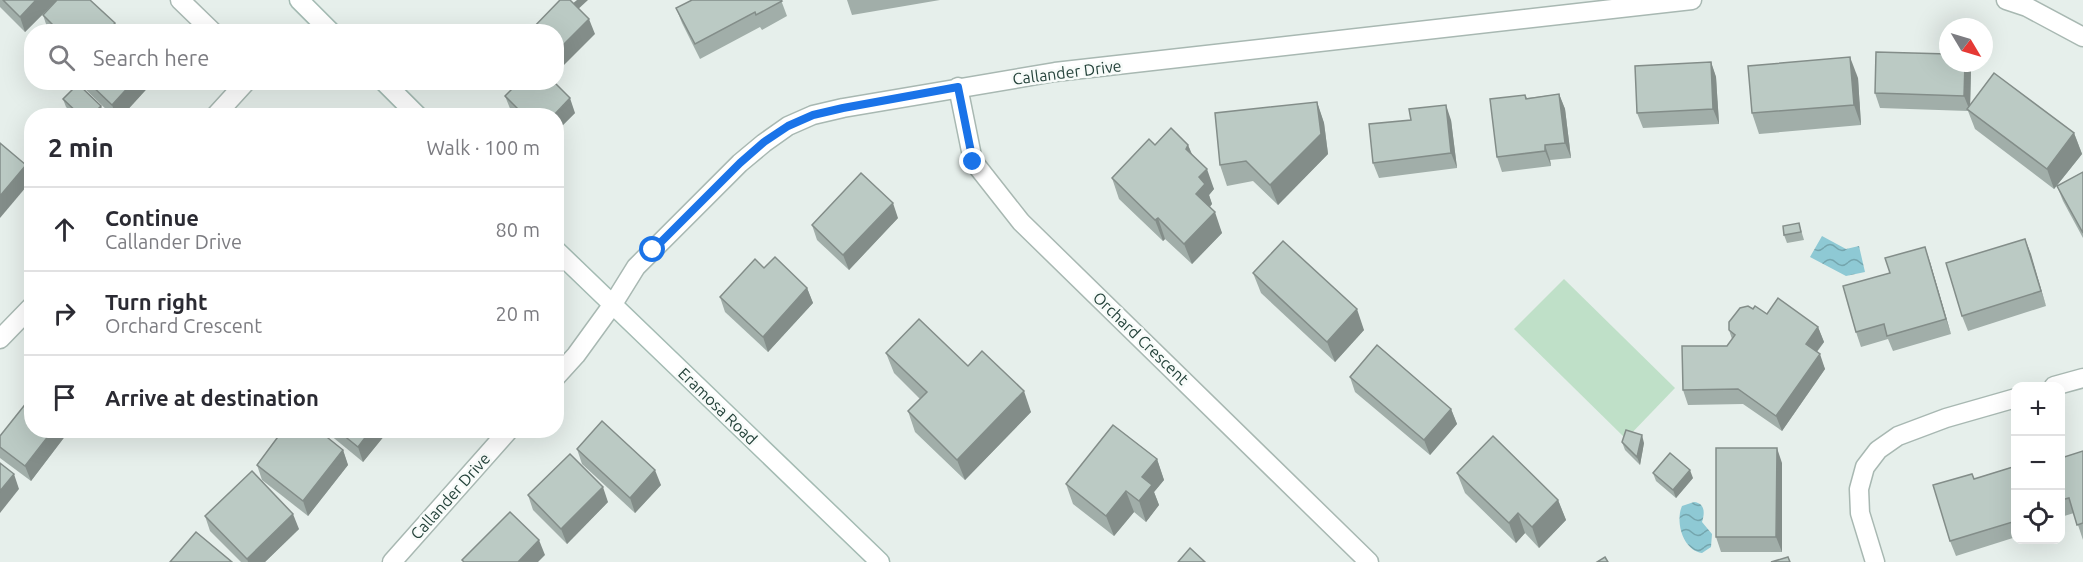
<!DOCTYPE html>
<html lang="en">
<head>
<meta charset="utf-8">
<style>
	:root { --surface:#fff; --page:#f7f7f7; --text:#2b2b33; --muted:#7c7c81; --line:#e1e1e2 }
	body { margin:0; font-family:Ubuntu,sans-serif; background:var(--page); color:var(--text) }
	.controls { position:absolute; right:18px; bottom:18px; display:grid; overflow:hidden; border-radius:12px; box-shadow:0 6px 24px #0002 }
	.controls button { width:54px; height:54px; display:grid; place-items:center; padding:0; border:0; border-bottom:2px solid var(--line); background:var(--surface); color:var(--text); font:30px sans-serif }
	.compass { position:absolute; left:1939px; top:18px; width:54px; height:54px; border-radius:50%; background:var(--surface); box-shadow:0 6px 24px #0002; rotate:128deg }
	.stop { position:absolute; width:18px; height:18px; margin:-14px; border:4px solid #1a73e8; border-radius:50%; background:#fff }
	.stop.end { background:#1a73e8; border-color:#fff; box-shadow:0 2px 6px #0008 }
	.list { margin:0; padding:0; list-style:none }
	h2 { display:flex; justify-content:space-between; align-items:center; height:78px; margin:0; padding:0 24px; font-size:26px }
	h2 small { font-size:20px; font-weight:400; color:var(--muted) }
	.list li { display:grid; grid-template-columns:39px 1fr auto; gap:18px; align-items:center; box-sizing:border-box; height:84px; padding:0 24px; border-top:2px solid var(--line) }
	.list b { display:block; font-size:22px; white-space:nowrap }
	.list p { margin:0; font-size:20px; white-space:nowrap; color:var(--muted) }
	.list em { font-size:20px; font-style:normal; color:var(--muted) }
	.icon { flex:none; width:33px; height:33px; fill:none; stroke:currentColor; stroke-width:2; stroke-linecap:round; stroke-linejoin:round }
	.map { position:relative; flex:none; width:2083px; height:562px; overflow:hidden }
	.search { position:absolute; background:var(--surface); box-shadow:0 6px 24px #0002; left:24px; top:24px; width:540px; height:66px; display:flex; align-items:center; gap:15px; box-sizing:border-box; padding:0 21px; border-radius:24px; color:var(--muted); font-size:22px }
	.panel { position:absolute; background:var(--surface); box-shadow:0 6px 24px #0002; left:24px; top:108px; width:540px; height:330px; border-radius:24px }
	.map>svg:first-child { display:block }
</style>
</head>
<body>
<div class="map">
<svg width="2083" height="562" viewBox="0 0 2083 562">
	<defs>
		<pattern id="water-waves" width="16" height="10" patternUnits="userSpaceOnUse" patternTransform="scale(1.5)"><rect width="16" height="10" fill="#8ec9d4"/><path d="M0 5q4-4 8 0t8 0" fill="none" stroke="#74a5ad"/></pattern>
	</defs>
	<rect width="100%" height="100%" fill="#e6efeb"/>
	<polygon fill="#bfe0c8" points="1564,279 1675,388 1626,439 1514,329"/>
	<g fill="url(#water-waves)">
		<polygon points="1822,236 1846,249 1859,246 1865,272 1846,276 1810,257"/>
		<path d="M 1694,502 C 1705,503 1705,513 1702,522 L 1712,534 L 1711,547 L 1702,553 C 1683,550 1675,522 1682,506 Z"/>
	</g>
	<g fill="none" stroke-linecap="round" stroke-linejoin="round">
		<defs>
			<g id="minor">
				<polyline points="180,0 213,32"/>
				<polyline points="2006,0 2027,7 2083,37"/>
				<polyline points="958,87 973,161 1021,222 1369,562"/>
				<polyline points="215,116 246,82"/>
				<polyline points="0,339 32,306"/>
				<polyline points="556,377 576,355 613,304 636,267 740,163 764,143 788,126 813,115 843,108 1055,72 1692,0"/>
				<polyline points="2054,386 2083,378"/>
				<polyline points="392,562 509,430"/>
				<polyline points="1875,562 1860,513 1859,489 1865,467 1878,450 1898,436 1946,418 2016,398"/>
			</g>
			<g id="secondary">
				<polyline points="299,0 331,32"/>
				<polyline points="384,82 418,116"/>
				<polyline points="556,250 880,562"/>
			</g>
		</defs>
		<use href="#minor" stroke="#a8b8b2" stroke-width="21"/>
		<use href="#secondary" stroke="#a4bbb3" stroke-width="21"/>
		<use href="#minor" stroke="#fff" stroke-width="18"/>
		<use href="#secondary" stroke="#fff" stroke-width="18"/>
	</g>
	<g fill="#a1aea9">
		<polygon points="0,0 57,0 25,32 0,7"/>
		<polygon points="781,0 787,16 762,30 760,27 700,59 682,23 676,8"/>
		<polygon points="847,0 940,0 852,15"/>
		<polygon points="43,15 115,23 118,32 50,32 48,30"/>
		<polygon points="1711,62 1716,77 1719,124 1643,128 1637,113"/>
		<polygon points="1948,63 1968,63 1971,70 1970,105 2074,133 2082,154 2054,189 1975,129 1968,111 1880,108 1875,93"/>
		<polygon points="1858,78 1861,125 1759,134 1752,113"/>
		<polygon points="80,82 153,82 122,116 113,116 82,86"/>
		<polygon points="1559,94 1565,109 1571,158 1550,160 1551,166 1502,172 1497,157 1525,95 1527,98"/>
		<polygon points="505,96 575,113 556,132 556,116 515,116 511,111"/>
		<polygon points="63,99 104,114 102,116 75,116 66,107"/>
		<polygon points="1317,102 1324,123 1328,154 1278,205 1253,181 1227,186 1220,165"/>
		<polygon points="1451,120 1457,168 1379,178 1373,163"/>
		<polygon points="1155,145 1188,145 1192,154 1214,189 1209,195 1212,204 1210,207 1222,233 1192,264 1165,239 1163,241 1119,199 1112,178"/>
		<polygon points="2083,172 2083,238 2063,201 2057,186"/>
		<polygon points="898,218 849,270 817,240 812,225"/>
		<polygon points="1799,223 1804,240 1787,243 1784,235"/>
		<polygon points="2025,239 2046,306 1968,331 1962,316"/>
		<polygon points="1930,262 1951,334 1893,351 1888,339 1861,347 1856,332"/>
		<polygon points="764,268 807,288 813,303 768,352 725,312 720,297"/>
		<polygon points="1253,273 1364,330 1335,362 1261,293"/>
		<polygon points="1753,309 1767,314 1818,327 1824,342 1817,352 1825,369 1782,431 1743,404 1688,405 1683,390 1727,346 1732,339 1729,330"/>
		<polygon points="886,353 968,366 1031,412 965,480 915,432 908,411 920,399 894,373"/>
		<polygon points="1350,377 1451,409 1457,424 1430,455 1355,392"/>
		<polygon points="32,430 65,430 66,435 31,481 0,458 0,436"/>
		<polygon points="324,430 389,430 363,462"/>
		<polygon points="1622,442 1644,443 1640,465 1625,450"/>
		<polygon points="577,449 661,485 635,513 582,464"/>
		<polygon points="343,450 348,465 308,516 262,480 257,465"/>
		<polygon points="2083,451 2083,540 2074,513 2061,517 2061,458"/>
		<polygon points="1157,459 1164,480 1154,492 1159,505 1146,522 1134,512 1114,536 1073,504 1066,484"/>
		<polygon points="1782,463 1782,552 1721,552 1716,537"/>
		<polygon points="2016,466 2016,537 1956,556 1950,541 1974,479"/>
		<polygon points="1457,473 1558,500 1566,520 1539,548 1525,533 1516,543 1465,493"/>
		<polygon points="1653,473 1693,478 1676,498 1656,481"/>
		<polygon points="528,495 608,502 567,544 533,510"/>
		<polygon points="205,516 299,529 265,562 241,562 210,531"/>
	</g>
	<g fill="#838d89">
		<polygon points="36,0 57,0 25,32 20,17"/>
		<polygon points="577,0 588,0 575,12 572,4"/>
		<polygon points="589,19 595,34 556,73 556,52"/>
		<polygon points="115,23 118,32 107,32"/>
		<polygon points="1850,57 1858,78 1861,125 1854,105"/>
		<polygon points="1711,62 1716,77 1719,124 1713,109"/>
		<polygon points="1965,63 1968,63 1971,70 1970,111 1964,96"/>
		<polygon points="133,82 153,82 122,116 116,116 112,105"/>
		<polygon points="1559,94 1565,109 1571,158 1565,143"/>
		<polygon points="570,98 575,113 556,132 556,116 553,116"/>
		<polygon points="1317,102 1324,123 1328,154 1278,205 1270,185"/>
		<polygon points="1446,105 1451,120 1457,168 1451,153"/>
		<polygon points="101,106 104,114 102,116 91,116"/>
		<polygon points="2074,133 2082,154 2054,189 2047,169"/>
		<polygon points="1188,145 1196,165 1186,149"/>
		<polygon points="1545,145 1550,160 1551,166 1545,151"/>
		<polygon points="26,165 32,180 0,218 0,196"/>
		<polygon points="1207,169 1214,189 1209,195 1212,204 1203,214 1196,194 1199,177"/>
		<polygon points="893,203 898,218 849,270 843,255"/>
		<polygon points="1215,212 1222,233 1192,264 1184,244"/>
		<polygon points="1158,218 1165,239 1163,241 1155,220"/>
		<polygon points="2025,239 2031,254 2046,306 2041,291"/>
		<polygon points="1925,247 1930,262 1951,334 1946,319"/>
		<polygon points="807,288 813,303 768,352 763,337"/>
		<polygon points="1357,309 1364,330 1335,362 1327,342"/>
		<polygon points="1818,327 1824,342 1811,359 1806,344"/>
		<polygon points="1820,354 1825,369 1782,431 1776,416"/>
		<polygon points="1024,391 1031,412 965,480 957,460"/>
		<polygon points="1451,409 1457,424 1430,455 1424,440"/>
		<polygon points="53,430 65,430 66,435 31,481 25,466"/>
		<polygon points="371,430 389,430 363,462 358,447"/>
		<polygon points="1642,435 1644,443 1640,465 1637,457"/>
		<polygon points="1777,448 1782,463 1782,552 1776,537"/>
		<polygon points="343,450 348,465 308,516 303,501"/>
		<polygon points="1157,459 1164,480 1154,492 1159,505 1146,522 1139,501 1142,477"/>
		<polygon points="655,470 661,485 635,513 630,498"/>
		<polygon points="1690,470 1693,478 1676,498 1673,490"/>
		<polygon points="14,474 19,489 0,513 0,491"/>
		<polygon points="603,487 608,502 567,544 561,529"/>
		<polygon points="1126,491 1134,512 1114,536 1106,516"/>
		<polygon points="1558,500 1566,520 1539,548 1532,527"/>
		<polygon points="1518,513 1525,533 1516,543 1509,523"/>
		<polygon points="293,514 299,529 265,562 248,562 247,559"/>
		<polygon points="539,540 545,555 538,562 518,562"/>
	</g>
	<g fill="#bbcac4" stroke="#838d89" stroke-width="1.5">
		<polygon points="3,0 36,0 20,17"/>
		<polygon points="57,0 90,0 115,23 107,32 60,32 43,15"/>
		<polygon points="560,0 570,0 589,19 556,52 556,32 529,32"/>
		<polygon points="692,0 781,0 782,1 756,15 755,12 695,44 676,8"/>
		<polygon points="1876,52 1948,54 1948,63 1965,63 1964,96 1875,93"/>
		<polygon points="1850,57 1854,105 1752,113 1748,66"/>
		<polygon points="1711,62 1713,109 1637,113 1635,66"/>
		<polygon points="1994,73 2074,133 2047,169 1967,109"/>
		<polygon points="88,82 133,82 112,105"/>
		<polygon points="519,82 554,82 570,98 553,116 525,116 505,96"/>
		<polygon points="78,84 101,106 91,116 81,116 63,99"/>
		<polygon points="1559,94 1565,143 1545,145 1545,151 1497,157 1490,99 1525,95 1526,99"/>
		<polygon points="1317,102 1321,134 1270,185 1246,161 1220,165 1215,113"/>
		<polygon points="1446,105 1451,153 1373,163 1369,124 1411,120 1409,109"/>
		<polygon points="1171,128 1188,145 1186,149 1207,169 1199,177 1205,184 1196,194 1215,212 1184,244 1158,218 1155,220 1112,178 1149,139 1155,145"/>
		<polygon points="0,143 26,165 0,196"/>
		<polygon points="2083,172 2083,233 2057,186"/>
		<polygon points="861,173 893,203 843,255 812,225"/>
		<polygon points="1799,223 1801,232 1784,235 1783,226"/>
		<polygon points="2025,239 2041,291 1962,316 1946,263"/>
		<polygon points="1283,241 1357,309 1327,342 1253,273"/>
		<polygon points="1925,247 1946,319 1887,336 1884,324 1856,332 1843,286 1890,273 1885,258"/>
		<polygon points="775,257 807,288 763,337 720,297 755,259 764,268"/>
		<polygon points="1778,298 1818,327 1806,344 1820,354 1776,416 1738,389 1683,390 1682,346 1727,346 1735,335 1729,330 1729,322 1740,308 1748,306 1753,309 1755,306 1767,314"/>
		<polygon points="919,319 968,366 982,351 1024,391 957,460 908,411 927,392 886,353"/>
		<polygon points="1377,345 1451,409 1424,440 1350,377"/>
		<polygon points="31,397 32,397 32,430 53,430 25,466 0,447 0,436"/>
		<polygon points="602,421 655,470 630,498 577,449"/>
		<polygon points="1113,425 1157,459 1142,477 1152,485 1139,501 1126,491 1106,516 1066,484"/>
		<polygon points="283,430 318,430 343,450 303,501 257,465"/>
		<polygon points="337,430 371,430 358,447"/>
		<polygon points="1626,430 1642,435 1637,457 1622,442"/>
		<polygon points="1493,436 1558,500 1532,527 1518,513 1509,523 1457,473"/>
		<polygon points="1716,448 1777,448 1776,537 1716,537"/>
		<polygon points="2083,451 2083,523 2077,525 2069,498 2061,500 2061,458"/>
		<polygon points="1670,453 1690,470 1673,490 1653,473"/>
		<polygon points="570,454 603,487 561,529 528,495"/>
		<polygon points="0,463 14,474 0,491"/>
		<polygon points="2016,466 2016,521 1950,541 1933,485 1972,474 1974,479"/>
		<polygon points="252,471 293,514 247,559 205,516"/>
		<polygon points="510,512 539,540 518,562 464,562 462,560"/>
		<polygon points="196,532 232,562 170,562"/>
		<polygon points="1190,548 1205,562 1178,562"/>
		<polygon points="1605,557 1608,562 1597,562"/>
		<polygon points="1788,557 1790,562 1771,562"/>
	</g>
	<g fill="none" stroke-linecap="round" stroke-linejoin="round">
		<polyline stroke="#1a73e8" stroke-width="8" points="653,250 740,163 764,142 788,126 813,115 843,108 958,87 973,162"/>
	</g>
	<g text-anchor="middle" stroke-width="5" stroke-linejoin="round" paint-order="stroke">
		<g font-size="16" fill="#24423a" stroke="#f7fbf9">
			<text transform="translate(1067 72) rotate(-7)" y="6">Callander Drive</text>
			<text transform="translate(1141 338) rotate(44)" y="6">Orchard Crescent</text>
			<text transform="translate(718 406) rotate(44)" y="6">Eramosa Road</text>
			<text transform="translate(450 496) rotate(-48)" y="6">Callander Drive</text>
		</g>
	</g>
</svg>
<div class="controls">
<button>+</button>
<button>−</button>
<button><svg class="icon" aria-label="locate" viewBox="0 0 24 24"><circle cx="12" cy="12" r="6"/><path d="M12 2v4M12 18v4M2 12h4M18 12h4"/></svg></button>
</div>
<svg class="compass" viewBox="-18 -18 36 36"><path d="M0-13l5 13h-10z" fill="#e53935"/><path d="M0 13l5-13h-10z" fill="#7c7c81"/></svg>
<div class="stop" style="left:653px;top:250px"></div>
<div class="stop end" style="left:973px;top:162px"></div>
<div class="search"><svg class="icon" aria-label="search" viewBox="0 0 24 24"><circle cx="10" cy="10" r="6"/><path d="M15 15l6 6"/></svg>Search here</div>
<section class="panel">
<h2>2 min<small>Walk · 100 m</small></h2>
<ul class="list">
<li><svg class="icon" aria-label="ahead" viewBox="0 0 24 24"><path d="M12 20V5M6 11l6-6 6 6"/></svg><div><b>Continue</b><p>Callander Drive</p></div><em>80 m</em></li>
<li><svg class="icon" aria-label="right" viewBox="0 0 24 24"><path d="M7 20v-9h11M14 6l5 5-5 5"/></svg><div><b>Turn right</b><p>Orchard Crescent</p></div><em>20 m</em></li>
<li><svg class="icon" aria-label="arrive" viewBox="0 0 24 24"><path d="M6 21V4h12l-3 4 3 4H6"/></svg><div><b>Arrive at destination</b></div></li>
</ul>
</section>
</div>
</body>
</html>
